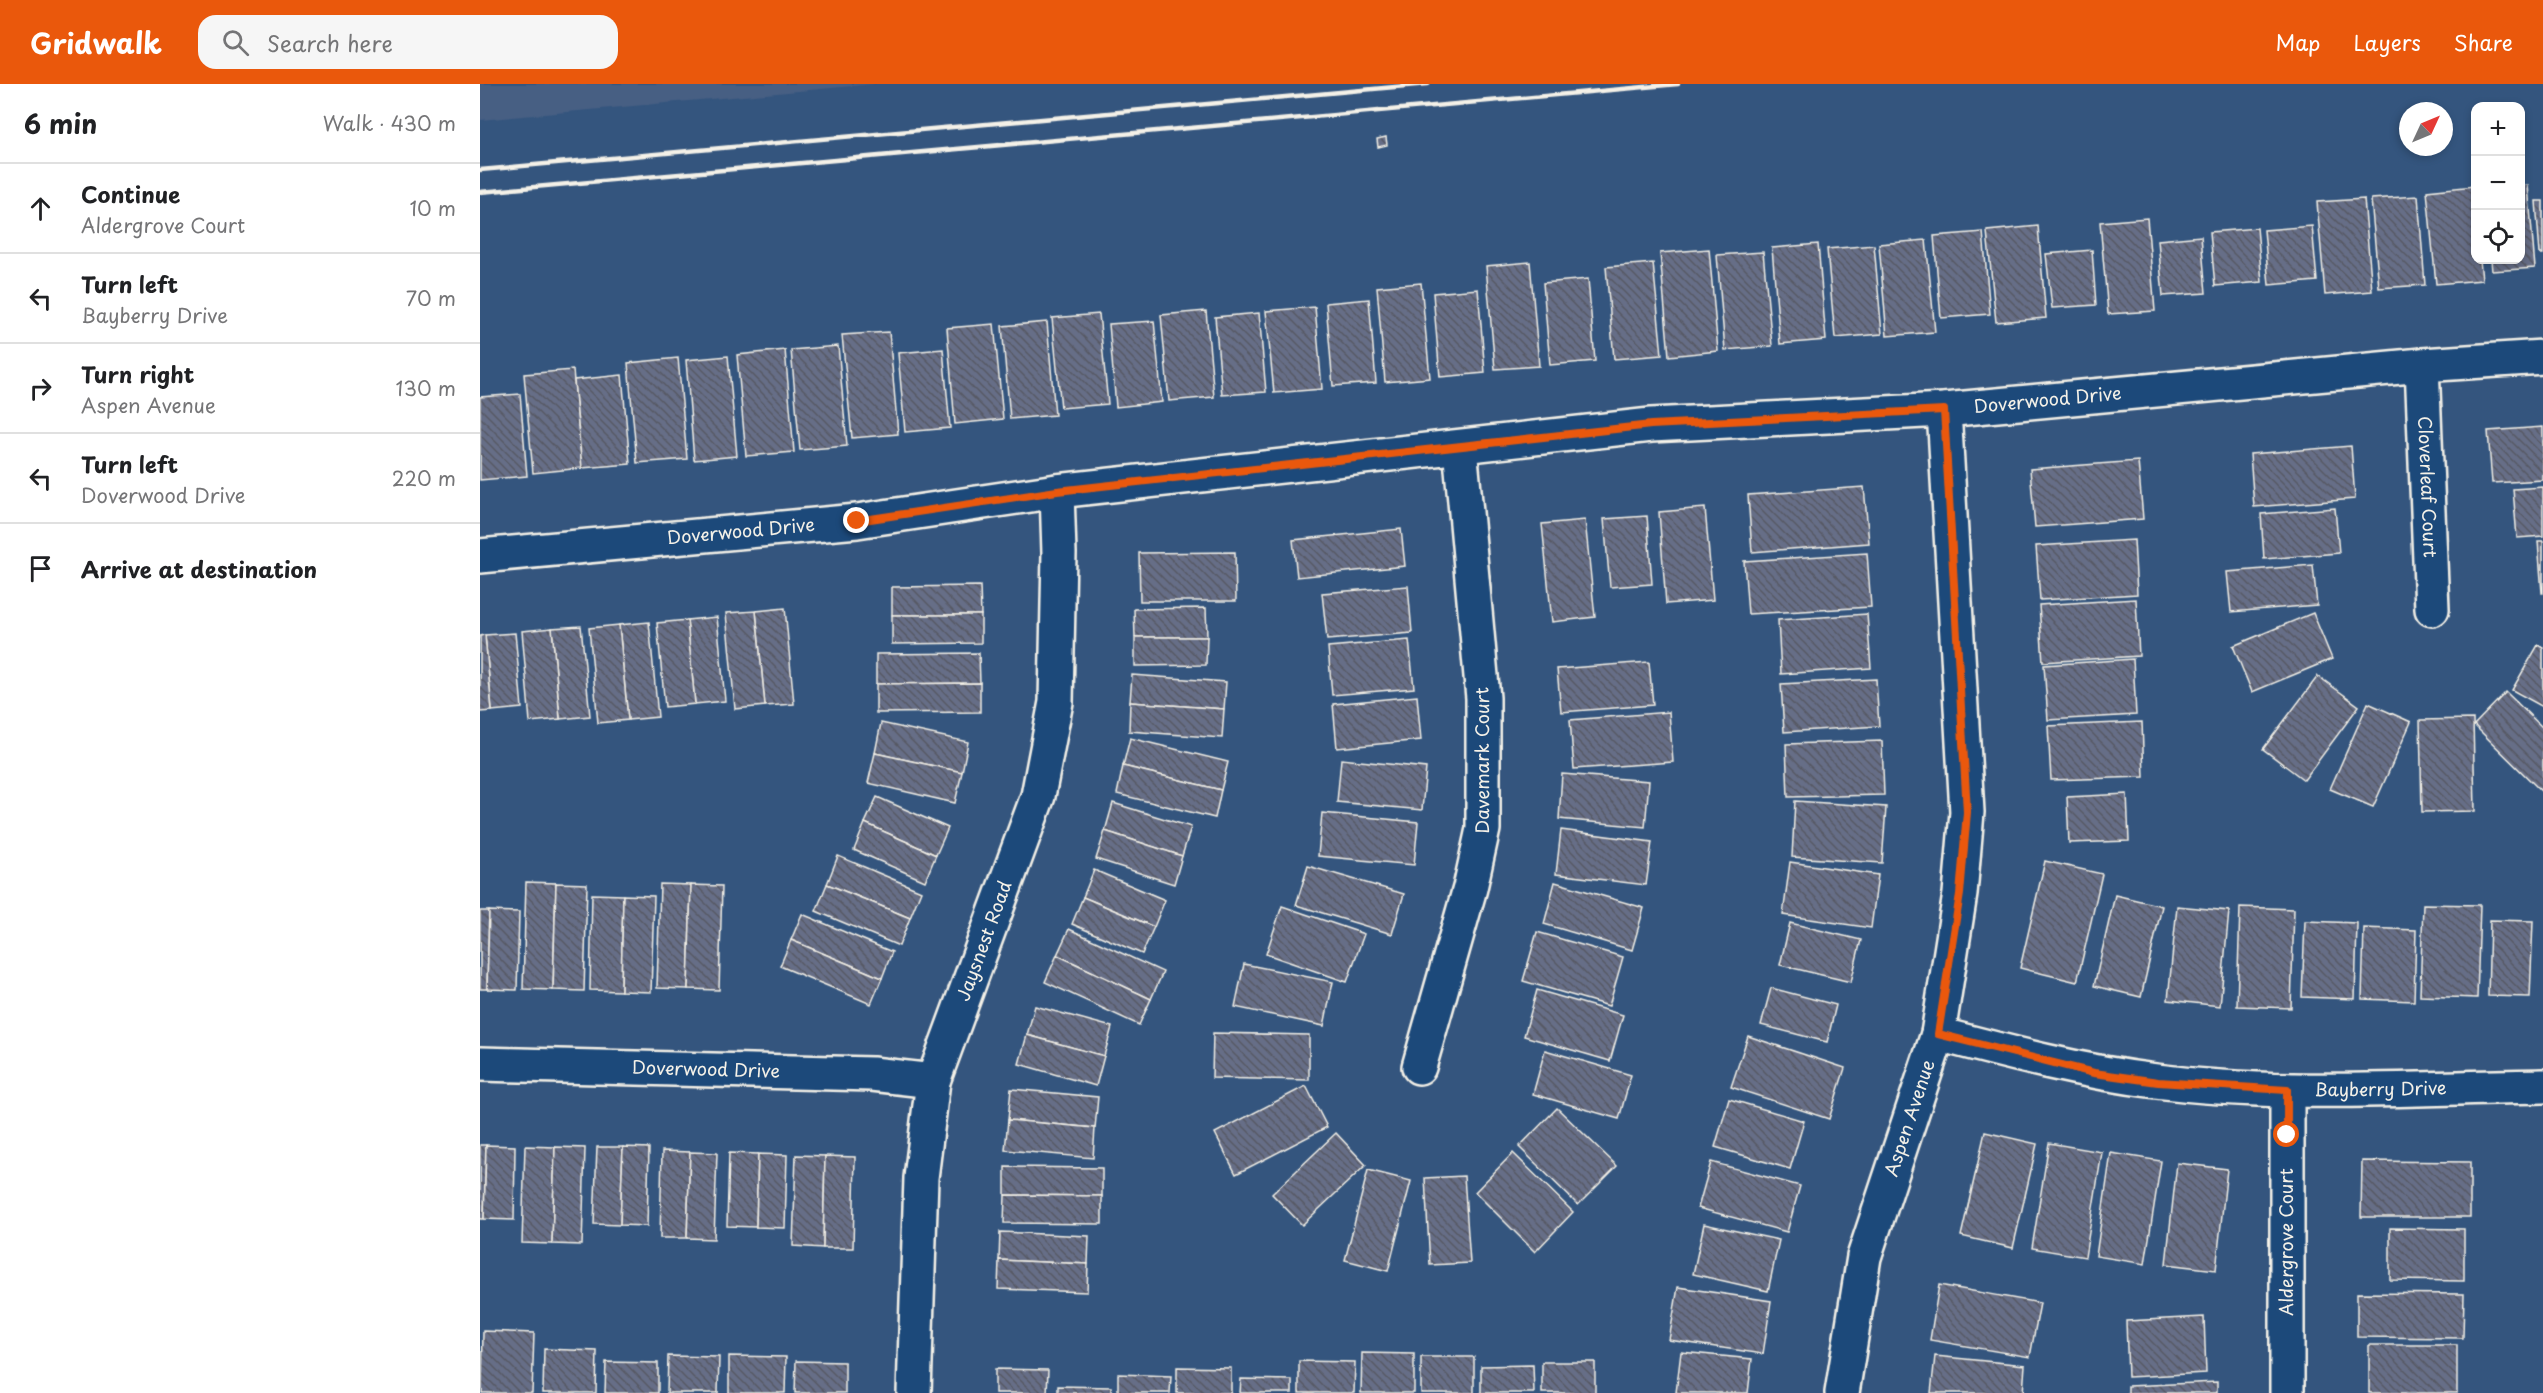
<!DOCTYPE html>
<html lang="en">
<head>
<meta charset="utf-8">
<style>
	:root { --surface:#fff; --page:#f6f6f6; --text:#202124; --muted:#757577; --line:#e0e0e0; --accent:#ea580c }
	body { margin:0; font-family:"Playpen Sans",sans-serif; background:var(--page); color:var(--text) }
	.controls { position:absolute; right:18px; top:18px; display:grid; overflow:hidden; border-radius:12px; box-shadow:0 3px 9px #0003 }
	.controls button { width:54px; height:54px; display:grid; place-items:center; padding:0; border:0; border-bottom:2px solid var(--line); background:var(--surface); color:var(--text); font:30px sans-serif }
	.compass { position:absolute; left:1919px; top:18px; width:54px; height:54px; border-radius:50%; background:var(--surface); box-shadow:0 3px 9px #0003; rotate:46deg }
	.stop { position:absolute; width:18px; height:18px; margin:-14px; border:4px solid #ea580c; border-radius:50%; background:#fff }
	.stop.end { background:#ea580c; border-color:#fff; box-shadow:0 2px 6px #0008 }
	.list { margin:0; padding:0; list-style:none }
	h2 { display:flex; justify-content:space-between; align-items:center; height:78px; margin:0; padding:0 24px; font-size:26px }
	h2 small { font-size:20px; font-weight:400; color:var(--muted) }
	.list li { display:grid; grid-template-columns:39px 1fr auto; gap:18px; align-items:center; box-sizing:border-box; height:90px; padding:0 24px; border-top:2px solid var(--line) }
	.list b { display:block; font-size:22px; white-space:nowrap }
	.list p { margin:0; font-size:20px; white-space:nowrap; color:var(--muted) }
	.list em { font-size:20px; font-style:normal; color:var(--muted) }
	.icon { flex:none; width:33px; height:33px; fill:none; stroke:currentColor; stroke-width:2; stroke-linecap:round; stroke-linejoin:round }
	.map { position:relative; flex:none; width:2063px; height:1309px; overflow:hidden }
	header { display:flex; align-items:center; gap:36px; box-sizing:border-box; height:84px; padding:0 30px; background:var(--accent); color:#fff }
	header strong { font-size:28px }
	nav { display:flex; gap:33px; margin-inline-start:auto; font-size:21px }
	.search { width:420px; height:54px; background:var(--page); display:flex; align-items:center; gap:15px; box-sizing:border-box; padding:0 21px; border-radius:18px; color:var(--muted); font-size:22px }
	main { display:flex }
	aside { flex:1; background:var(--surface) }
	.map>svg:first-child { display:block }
</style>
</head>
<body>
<header>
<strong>Gridwalk</strong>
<div class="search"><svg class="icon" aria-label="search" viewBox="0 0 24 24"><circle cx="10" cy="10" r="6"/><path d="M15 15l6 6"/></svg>Search here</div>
<nav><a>Map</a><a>Layers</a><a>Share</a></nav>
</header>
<main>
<aside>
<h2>6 min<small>Walk · 430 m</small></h2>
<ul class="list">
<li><svg class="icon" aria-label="ahead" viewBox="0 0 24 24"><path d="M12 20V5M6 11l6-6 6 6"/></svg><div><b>Continue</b><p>Aldergrove Court</p></div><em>10 m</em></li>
<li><svg class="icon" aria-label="left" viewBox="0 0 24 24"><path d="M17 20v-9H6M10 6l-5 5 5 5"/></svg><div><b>Turn left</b><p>Bayberry Drive</p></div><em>70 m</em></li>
<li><svg class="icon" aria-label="right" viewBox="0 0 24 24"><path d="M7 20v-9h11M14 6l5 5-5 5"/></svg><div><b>Turn right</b><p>Aspen Avenue</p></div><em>130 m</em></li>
<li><svg class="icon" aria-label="left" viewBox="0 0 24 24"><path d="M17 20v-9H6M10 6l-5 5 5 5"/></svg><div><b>Turn left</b><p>Doverwood Drive</p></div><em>220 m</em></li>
<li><svg class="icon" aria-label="arrive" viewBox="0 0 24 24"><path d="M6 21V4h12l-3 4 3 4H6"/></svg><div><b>Arrive at destination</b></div></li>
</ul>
</aside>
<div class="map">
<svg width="2063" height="1309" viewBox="0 0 2063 1309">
	<defs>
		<pattern id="building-back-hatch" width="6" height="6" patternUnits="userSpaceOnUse" patternTransform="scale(1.5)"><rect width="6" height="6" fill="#666e87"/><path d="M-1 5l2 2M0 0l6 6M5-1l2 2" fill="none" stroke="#565963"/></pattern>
	</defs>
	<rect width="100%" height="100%" fill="#34557e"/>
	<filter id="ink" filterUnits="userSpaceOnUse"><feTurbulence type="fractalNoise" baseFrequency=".0167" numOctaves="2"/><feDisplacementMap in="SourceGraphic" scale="12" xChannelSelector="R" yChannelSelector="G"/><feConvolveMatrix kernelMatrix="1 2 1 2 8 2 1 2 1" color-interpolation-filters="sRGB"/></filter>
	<g filter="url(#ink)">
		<polygon fill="#475f83" points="0,0 395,0 0,36"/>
		<g fill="url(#building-back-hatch)" stroke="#f4f1e8" stroke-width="1.5">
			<polygon points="906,53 907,61 898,63 897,55"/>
			<polygon points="2048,101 2055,184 2012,187 2011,176 2040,176 2040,102"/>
			<polygon points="1994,102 1996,176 2000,176 2002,196 1956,200 1947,107"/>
			<polygon points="1938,112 1945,201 1899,204 1891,115"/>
			<polygon points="1884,115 1892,207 1845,211 1837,118"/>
			<polygon points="2056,117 2063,117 2063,170 2060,170"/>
			<polygon points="1667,134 1675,227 1628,230 1620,138"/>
			<polygon points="1558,142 1566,234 1516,238 1507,147"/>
			<polygon points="1832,142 1837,197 1789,201 1784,146"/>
			<polygon points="1777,144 1782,198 1735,202 1730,148"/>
			<polygon points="1503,148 1510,230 1461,234 1454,152"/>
			<polygon points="1721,152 1726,209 1683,212 1678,156"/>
			<polygon points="1446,156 1455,248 1407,252 1399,160"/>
			<polygon points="1338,160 1346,256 1300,260 1292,164"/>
			<polygon points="1394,161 1402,250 1355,254 1347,165"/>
			<polygon points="1229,165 1238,267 1189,272 1180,169"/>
			<polygon points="1612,166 1616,221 1572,224 1566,170"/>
			<polygon points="1283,168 1292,262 1245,266 1237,171"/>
			<polygon points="1050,178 1059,282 1015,285 1006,182"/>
			<polygon points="1173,179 1182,271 1134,275 1126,183"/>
			<polygon points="1108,195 1115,277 1070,281 1063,199"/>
			<polygon points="941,199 950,294 905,298 897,203"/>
			<polygon points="998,205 1005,289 960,293 953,209"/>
			<polygon points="889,215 896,299 853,302 846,219"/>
			<polygon points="835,223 842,305 794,309 786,227"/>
			<polygon points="726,227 734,313 689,317 681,231"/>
			<polygon points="779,229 786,308 742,311 735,233"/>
			<polygon points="619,230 628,320 581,324 572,234"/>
			<polygon points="674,237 682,318 636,323 629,240"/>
			<polygon points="567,238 575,331 530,335 522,242"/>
			<polygon points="514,240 523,335 475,340 467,244"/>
			<polygon points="409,248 418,350 372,354 362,251"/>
			<polygon points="358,262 367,362 320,366 311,266"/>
			<polygon points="463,265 470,344 425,348 418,269"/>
			<polygon points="305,266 314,368 266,372 257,271"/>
			<polygon points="248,272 257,372 214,376 206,276"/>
			<polygon points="198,274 207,375 157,379 148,279"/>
			<polygon points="93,286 102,384 53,389 44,290"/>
			<polygon points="142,291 150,380 102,384 94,296"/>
			<polygon points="40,310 47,392 0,396 0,313"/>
			<polygon points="2063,343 2063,396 2012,399 2008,347"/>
			<polygon points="1871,362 1875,415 1774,423 1770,370"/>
			<polygon points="1658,377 1663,435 1555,443 1550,385"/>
			<polygon points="1384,403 1389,459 1272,468 1268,411"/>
			<polygon points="2063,403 2063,452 2037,454 2033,405"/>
			<polygon points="1225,424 1233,516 1186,520 1179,428"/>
			<polygon points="1855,424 1859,469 1784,475 1781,430"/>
			<polygon points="1167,432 1172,500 1130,503 1124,435"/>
			<polygon points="1105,436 1115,533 1072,538 1062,440"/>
			<polygon points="921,445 925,482 817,493 813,456"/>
			<polygon points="1654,456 1657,510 1560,516 1556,462"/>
			<polygon points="2058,457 2063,457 2063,509 2062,509"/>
			<polygon points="755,468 756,517 660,517 659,469"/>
			<polygon points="1387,469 1391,523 1268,530 1264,477"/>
			<polygon points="1833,481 1837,521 1751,528 1747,488"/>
			<polygon points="500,502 501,531 412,531 412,503"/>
			<polygon points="928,502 932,549 847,556 842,509"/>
			<polygon points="1656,515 1659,572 1563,578 1559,521"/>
			<polygon points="305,524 314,620 285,622 276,527"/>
			<polygon points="726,524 727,553 655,553 654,525"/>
			<polygon points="276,527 285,622 255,625 246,529"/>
			<polygon points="1833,529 1852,575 1772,608 1753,562"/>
			<polygon points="1387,530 1391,584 1301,590 1298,536"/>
			<polygon points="412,531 501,531 501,559 412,560"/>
			<polygon points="237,533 245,617 215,620 207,536"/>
			<polygon points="207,536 215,620 185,623 177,539"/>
			<polygon points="169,538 178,633 148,636 139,541"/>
			<polygon points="139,541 148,636 118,639 109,544"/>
			<polygon points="101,542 110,632 80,635 72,544"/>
			<polygon points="72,544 80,635 50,638 42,547"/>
			<polygon points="35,549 42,624 12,627 5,551"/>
			<polygon points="5,551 12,627 0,628 0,552"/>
			<polygon points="655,553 727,553 726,581 655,582"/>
			<polygon points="929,556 934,604 852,611 848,563"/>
			<polygon points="2058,561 2063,564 2063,623 2032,606"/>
			<polygon points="499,569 500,599 396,600 396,570"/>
			<polygon points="1653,575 1656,631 1568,636 1564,581"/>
			<polygon points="1169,578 1173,621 1081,628 1077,585"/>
			<polygon points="652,591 746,598 744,625 650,618"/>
			<polygon points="1838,592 1879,622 1824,696 1783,665"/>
			<polygon points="1396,595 1399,642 1304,648 1301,600"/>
			<polygon points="500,599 500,628 396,629 396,600"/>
			<polygon points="2026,608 2063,644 2063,709 1994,641"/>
			<polygon points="937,612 941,656 857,664 853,620"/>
			<polygon points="650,618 744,625 742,654 649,647"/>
			<polygon points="1888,619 1931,638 1893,723 1850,705"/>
			<polygon points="1189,628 1193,678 1094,685 1090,636"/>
			<polygon points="1993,635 1995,727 1942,728 1940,636"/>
			<polygon points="1662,638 1664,693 1571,696 1568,642"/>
			<polygon points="401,639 488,658 482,688 395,669"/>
			<polygon points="650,654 748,678 741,706 643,682"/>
			<polygon points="1402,657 1404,711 1308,713 1306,660"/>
			<polygon points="395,669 482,688 475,719 388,699"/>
			<polygon points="861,675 946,684 942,726 857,718"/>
			<polygon points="643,682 741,706 735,734 637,710"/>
			<polygon points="1082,690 1169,697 1165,743 1079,735"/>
			<polygon points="1647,710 1649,757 1589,759 1587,713"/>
			<polygon points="397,713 468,744 456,771 385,739"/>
			<polygon points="1315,717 1406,723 1402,779 1312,773"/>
			<polygon points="633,719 711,743 702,772 625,747"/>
			<polygon points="842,729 938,738 934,781 838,772"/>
			<polygon points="385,739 456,771 445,797 374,766"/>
			<polygon points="1081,746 1172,758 1166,801 1076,790"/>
			<polygon points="625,747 702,772 694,800 616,775"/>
			<polygon points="358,772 441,807 430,834 347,800"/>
			<polygon points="1565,777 1622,790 1597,898 1540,884"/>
			<polygon points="1310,778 1398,791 1391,844 1303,831"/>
			<polygon points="828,782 924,810 912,850 816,821"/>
			<polygon points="614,786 685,816 674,843 603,813"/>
			<polygon points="46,798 76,799 73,906 43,905"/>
			<polygon points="1075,798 1164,824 1152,866 1064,840"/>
			<polygon points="76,799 107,800 104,907 73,906"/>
			<polygon points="180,800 211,801 208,905 177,904"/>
			<polygon points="347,800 430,834 419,862 336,827"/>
			<polygon points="211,801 242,802 239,906 208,905"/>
			<polygon points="112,810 143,811 141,907 110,906"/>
			<polygon points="143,811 174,812 171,908 141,907"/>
			<polygon points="1635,811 1682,822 1661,913 1614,902"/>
			<polygon points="603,813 674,843 662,870 592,840"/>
			<polygon points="1943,820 2000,821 1997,914 1940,912"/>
			<polygon points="802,822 884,850 867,898 786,870"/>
			<polygon points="1697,822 1749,827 1740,922 1688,916"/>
			<polygon points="1760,823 1814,825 1811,924 1757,922"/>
			<polygon points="0,827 9,827 7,905 0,905"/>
			<polygon points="9,827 39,828 37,906 7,905"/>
			<polygon points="322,830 412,868 402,894 311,856"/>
			<polygon points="2010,836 2053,837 2050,913 2008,912"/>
			<polygon points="1825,837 1877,839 1875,915 1822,913"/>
			<polygon points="1310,839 1381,856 1371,898 1300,881"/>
			<polygon points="1884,844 1936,846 1934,917 1882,915"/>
			<polygon points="589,845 683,888 671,915 577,871"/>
			<polygon points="1057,848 1143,873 1129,922 1043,897"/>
			<polygon points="311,856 402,894 391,920 300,882"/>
			<polygon points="577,871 671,915 659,941 565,898"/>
			<polygon points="764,880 853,898 844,942 755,923"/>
			<polygon points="1291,904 1356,921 1347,958 1281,941"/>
			<polygon points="1057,906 1143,931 1130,977 1044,952"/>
			<polygon points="555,922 632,943 624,972 547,951"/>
			<polygon points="733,949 829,951 829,996 732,994"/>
			<polygon points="547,951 624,972 616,1002 539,980"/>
			<polygon points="1268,952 1365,984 1349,1035 1251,1003"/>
			<polygon points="1065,966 1151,991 1139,1035 1053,1010"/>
			<polygon points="826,1002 847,1043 756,1090 735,1049"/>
			<polygon points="531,1005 618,1013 615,1044 528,1036"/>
			<polygon points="1249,1015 1324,1037 1310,1085 1235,1063"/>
			<polygon points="1077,1024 1137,1082 1098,1121 1039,1063"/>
			<polygon points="528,1036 615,1044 613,1074 525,1066"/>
			<polygon points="1505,1048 1557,1060 1533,1164 1481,1152"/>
			<polygon points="856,1049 886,1081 822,1141 792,1110"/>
			<polygon points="1569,1059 1622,1068 1605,1173 1552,1164"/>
			<polygon points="0,1061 6,1061 4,1135 0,1135"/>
			<polygon points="6,1061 35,1062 34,1136 4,1135"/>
			<polygon points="45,1062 75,1063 72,1160 42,1159"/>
			<polygon points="75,1063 105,1064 102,1161 72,1160"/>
			<polygon points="117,1063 143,1063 140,1141 114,1140"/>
			<polygon points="143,1063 169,1064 167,1142 140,1141"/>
			<polygon points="182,1067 210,1068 207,1154 180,1154"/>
			<polygon points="210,1068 237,1069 234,1155 207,1154"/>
			<polygon points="249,1069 278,1070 276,1143 247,1142"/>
			<polygon points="1033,1069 1093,1128 1055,1168 995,1108"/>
			<polygon points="1631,1069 1681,1077 1665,1180 1616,1172"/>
			<polygon points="278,1070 307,1071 305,1144 276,1143"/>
			<polygon points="316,1071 345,1072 343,1164 313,1162"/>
			<polygon points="345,1072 375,1073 373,1164 343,1164"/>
			<polygon points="1882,1077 1990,1078 1990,1133 1881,1133"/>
			<polygon points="1231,1078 1320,1102 1307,1148 1218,1124"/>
			<polygon points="1697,1079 1747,1085 1736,1186 1686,1180"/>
			<polygon points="525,1083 622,1084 622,1112 525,1111"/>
			<polygon points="888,1086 931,1097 908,1187 865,1176"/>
			<polygon points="984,1092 990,1179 950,1181 945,1094"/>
			<polygon points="525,1111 622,1112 622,1140 524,1139"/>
			<polygon points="1224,1140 1299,1156 1288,1207 1213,1190"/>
			<polygon points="1910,1144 1984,1145 1984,1197 1910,1196"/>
			<polygon points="520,1148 609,1152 608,1180 519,1176"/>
			<polygon points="519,1176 608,1180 607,1208 518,1205"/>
			<polygon points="1459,1201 1560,1219 1550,1273 1450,1256"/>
			<polygon points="1198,1203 1291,1217 1283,1270 1189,1256"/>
			<polygon points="1877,1209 1984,1210 1983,1254 1877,1253"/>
			<polygon points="1724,1233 1726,1289 1648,1293 1646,1237"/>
			<polygon points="3,1247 54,1249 52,1309 2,1309"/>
			<rect x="1889" y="1261" width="88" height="48"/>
			<polygon points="64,1265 117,1267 116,1309 63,1309"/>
			<polygon points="1201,1268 1272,1275 1268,1309 1196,1309"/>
			<polygon points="882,1269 934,1270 934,1309 881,1309"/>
			<polygon points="188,1272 239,1273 238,1309 187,1309"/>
			<polygon points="249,1272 306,1273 305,1309 249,1309"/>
			<polygon points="1455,1272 1545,1281 1543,1309 1451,1309"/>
			<rect x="941" y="1273" width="53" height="36"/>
			<polygon points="316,1277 365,1278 365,1309 315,1309"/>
			<polygon points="819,1277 875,1278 874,1309 819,1309"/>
			<polygon points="126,1278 178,1279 178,1309 125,1309"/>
			<rect x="1062" y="1278" width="53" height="31"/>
			<polygon points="1053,1281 1054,1309 1001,1309 1001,1282"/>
			<polygon points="697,1283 751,1284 751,1309 697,1309"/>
			<polygon points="515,1285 568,1286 567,1309 515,1309"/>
			<polygon points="638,1290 691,1292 690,1309 638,1309"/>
			<polygon points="761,1295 812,1296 812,1309 760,1309"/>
			<polygon points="1737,1298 1737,1309 1648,1309 1648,1302"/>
			<polygon points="578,1302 631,1303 631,1309 578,1309"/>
		</g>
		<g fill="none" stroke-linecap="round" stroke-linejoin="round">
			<defs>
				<g id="minor">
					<path id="s1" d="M 1942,281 L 1952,525"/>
					<path id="s2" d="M 0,472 L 377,437 L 577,407 L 1171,341 L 1464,326 L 1942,281 L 2063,273"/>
					<path id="s3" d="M 1458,950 C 1530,969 1602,988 1676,997 C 1804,1013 1934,1004 2063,1002"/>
					<path id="s4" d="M 0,980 L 392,990 L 453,997"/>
					<path id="s5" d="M 939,983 L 990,804 L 1003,745 L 1003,614 L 980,363"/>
					<polyline points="1807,1006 1807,1309"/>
					<path id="s6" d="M 434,1309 L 441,1094 L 453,997 L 558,712 L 576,618 L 579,469 L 577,407"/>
					<path id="s7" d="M 1362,1309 L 1384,1173 L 1458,950 L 1480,810 L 1487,728 L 1464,326"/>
				</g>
			</defs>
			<use href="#minor" stroke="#f4f1e8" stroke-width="38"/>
			<use href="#minor" stroke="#1f4a7a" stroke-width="33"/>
			<g stroke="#f4f1e8" stroke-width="4.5">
				<polyline points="0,86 948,0"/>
				<polyline points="0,108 1198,0"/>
			</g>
		</g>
	</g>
	<g fill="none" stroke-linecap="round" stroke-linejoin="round" filter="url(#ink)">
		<polyline stroke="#ea580c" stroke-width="8" points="377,437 577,407 1171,341 1464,326 1487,728 1480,810 1458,950 1614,989 1678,998 1807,1006 1807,1051"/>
	</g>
	<g text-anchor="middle" stroke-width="6" stroke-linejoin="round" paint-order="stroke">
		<g font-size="18" fill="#f4f1e8" stroke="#1f4a7a">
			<text dy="6" stroke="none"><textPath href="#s2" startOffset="1576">Doverwood Drive</textPath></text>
			<text dy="6" stroke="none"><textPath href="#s1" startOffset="122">Cloverleaf Court</textPath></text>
			<text dy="6" stroke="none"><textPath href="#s2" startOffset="262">Doverwood Drive</textPath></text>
			<text dy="6" stroke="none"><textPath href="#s5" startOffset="315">Davemark Court</textPath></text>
			<text dy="6" stroke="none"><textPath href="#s6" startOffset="462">Jaysnest Road</textPath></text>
			<text dy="6" stroke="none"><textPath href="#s4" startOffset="226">Doverwood Drive</textPath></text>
			<text dy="6" stroke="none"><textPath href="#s3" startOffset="448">Bayberry Drive</textPath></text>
			<text dy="6" stroke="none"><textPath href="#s7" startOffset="284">Aspen Avenue</textPath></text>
			<text transform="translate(1807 1158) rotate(-90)" y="6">Aldergrove Court</text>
		</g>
	</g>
</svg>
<div class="controls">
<button>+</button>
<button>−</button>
<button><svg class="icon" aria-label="locate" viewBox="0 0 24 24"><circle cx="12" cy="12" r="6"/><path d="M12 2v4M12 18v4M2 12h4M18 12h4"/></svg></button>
</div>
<svg class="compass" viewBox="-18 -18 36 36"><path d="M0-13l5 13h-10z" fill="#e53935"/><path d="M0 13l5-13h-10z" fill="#757577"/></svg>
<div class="stop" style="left:1807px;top:1051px"></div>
<div class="stop end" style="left:377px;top:437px"></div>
</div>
</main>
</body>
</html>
